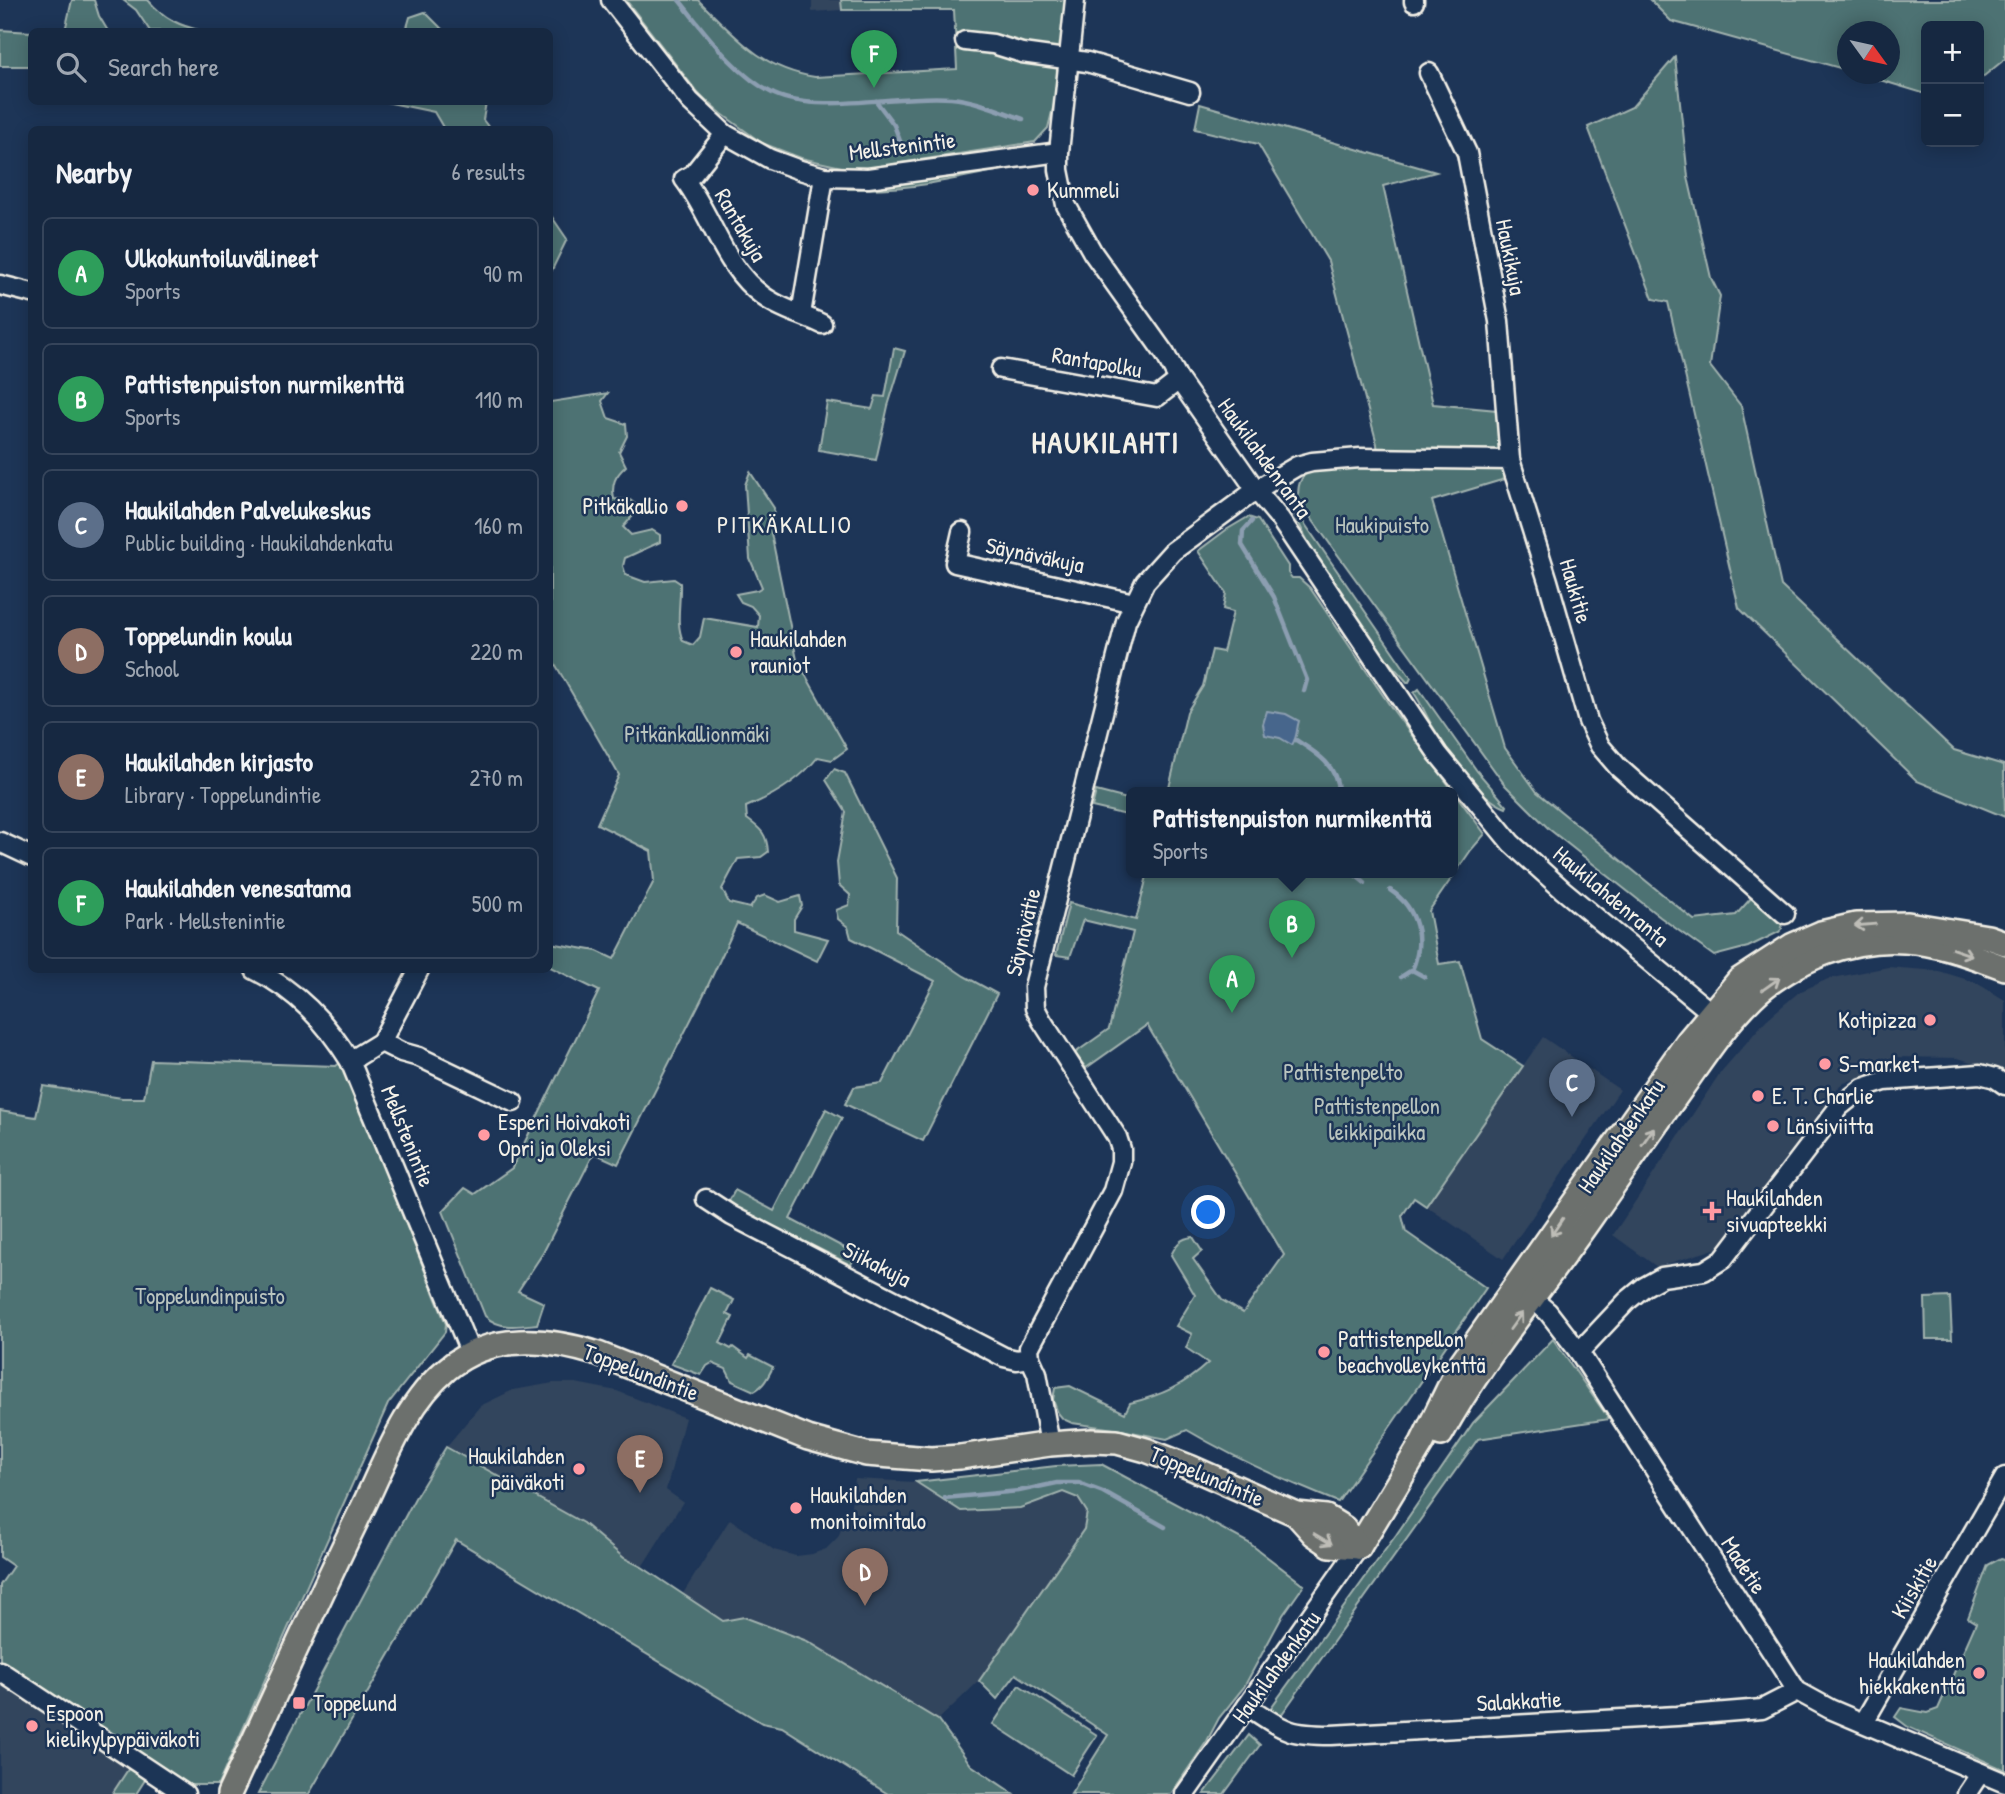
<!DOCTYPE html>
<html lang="en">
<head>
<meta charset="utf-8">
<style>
	:root { --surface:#162841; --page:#1f3048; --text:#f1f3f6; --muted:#9ea6b1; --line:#35445a; --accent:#ff9aa2 }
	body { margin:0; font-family:"Patrick Hand",sans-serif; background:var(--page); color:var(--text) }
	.controls { position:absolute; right:21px; top:21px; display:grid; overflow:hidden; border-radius:10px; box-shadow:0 4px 18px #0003 }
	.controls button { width:63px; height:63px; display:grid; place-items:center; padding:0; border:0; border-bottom:2px solid var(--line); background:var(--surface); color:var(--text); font:35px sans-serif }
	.compass { position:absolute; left:1837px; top:21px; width:63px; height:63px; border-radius:50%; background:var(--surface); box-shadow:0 4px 18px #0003; rotate:123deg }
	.you { position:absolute; left:1209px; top:1213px; width:24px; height:24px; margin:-18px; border:5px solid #fff; border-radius:50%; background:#1a73e8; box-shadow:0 0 0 10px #1a73e833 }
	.badge { display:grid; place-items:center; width:46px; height:46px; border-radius:50%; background:var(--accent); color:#fff; font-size:23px; font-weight:700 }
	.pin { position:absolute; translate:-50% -58px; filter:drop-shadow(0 2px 4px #0008) }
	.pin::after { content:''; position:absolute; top:37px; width:24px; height:21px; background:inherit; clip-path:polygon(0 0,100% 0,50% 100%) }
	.popup { position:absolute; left:1126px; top:787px; width:332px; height:91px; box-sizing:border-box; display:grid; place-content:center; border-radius:10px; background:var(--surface); filter:drop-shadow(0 2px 5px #0005); font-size:23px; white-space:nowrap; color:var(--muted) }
	.popup b { font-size:26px; color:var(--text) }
	.popup::after { content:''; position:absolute; left:50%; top:100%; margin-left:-14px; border:14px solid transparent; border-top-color:var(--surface) }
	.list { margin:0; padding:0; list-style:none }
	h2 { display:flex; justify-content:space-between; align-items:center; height:91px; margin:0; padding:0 28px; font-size:30px }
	h2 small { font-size:23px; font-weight:400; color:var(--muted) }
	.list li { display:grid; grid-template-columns:46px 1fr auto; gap:21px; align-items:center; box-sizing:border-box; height:112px; margin:0 14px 14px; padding:0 14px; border:2px solid var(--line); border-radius:10px }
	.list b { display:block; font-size:26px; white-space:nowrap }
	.list p { margin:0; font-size:23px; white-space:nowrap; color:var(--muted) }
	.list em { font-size:23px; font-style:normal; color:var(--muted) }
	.icon { flex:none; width:38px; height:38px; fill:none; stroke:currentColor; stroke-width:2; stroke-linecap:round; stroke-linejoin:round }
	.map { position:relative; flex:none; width:2005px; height:1794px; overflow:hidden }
	.search { position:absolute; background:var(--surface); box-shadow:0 4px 18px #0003; left:28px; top:28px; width:525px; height:77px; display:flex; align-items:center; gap:18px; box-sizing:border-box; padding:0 24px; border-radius:10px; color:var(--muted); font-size:26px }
	.panel { position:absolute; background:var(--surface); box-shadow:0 4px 18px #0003; left:28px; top:126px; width:525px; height:847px; border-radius:10px }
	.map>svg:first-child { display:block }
</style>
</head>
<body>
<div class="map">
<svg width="2005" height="1794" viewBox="0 0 2005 1794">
	<rect width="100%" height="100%" fill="#1d3557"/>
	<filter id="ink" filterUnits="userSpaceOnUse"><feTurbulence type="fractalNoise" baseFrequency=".0143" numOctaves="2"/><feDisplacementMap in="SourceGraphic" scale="14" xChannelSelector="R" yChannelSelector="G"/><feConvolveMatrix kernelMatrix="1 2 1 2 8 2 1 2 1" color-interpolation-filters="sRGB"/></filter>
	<g filter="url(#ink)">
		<g fill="#31445d">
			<polygon points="812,0 841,0 842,10 812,12"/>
			<polygon points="1888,967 1939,971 1975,982 2005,1000 2005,1073 1958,1058 1893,1057 1875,1071 1842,1084 1834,1093 1718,1248 1657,1267 1613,1235 1720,1073 1766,1020 1799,992 1828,979"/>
			<polygon points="1543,1037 1620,1090 1503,1259 1426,1206"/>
			<polygon points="553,1383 576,1383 617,1391 685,1418 666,1490 683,1502 642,1567 624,1558 583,1523 446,1447 480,1406 513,1390"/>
			<polygon points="855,1479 916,1482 961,1511 1020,1508 1063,1492 1078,1498 1087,1512 1084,1529 979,1681 938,1720 807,1641 744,1617 724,1621 682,1595 730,1519 774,1550 796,1556 812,1554 826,1549 838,1537 851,1505"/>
			<polygon points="0,1684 129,1768 112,1794 0,1794"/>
		</g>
		<g fill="#4e7273" stroke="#a1b2ae" stroke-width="2">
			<polygon points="72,0 94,0 99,16 108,31 33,31 65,31"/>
			<path d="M 123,0 L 148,0 C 164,19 180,26 203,31 L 150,31 L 136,10 Z"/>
			<path d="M 626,0 L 698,0 C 736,37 761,69 815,77 L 957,69 L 954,10 L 842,10 L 841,0 L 1068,0 L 1054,104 L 1048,128 L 1035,142 L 855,170 L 801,158 L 762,143 L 722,114 L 698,93 Z"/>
			<polygon points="1650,0 2005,0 2005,59 1979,80 1979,26 1926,26 1926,94 1860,74 1890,74 1890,32 1848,32 1847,70 1671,21"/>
			<polygon points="425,12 444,31 406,31 410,17"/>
			<polygon points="0,30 31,32 31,66 0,66"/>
			<polygon points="1675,57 1688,177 1711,278 1720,296 1710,366 1741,406 1781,586 1954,750 2004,765 2005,817 1917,781 1739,608 1668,302 1653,299 1588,127 1632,107"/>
			<polygon points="386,102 486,102 483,120 490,129 444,129 434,112"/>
			<path d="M 1200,104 L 1436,172 L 1383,186 L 1433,404 L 1497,410 L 1505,479 L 1432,501 L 1505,748 L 1537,792 L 1694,920 L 1736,915 L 1753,896 L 1781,920 L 1782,929 L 1779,932 L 1748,947 L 1714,956 L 1660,917 L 1549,829 L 1505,785 L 1298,500 C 1298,490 1298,480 1306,474 C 1320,463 1361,469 1379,469 L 1377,444 L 1328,261 L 1258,144 L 1195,129 Z"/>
			<path d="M 1029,161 L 1037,162 L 1040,165 C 999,168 960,179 920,185 C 896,189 872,189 848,189 L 848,184 C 909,186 969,171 1029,161 Z"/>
			<polygon points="550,214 567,239 550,274"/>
			<polygon points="894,348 905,351 888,406 876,460 819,450 827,402 872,409 876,396 885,397"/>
			<path d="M 608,393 L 602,401 L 608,418 L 626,424 L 627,436 L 619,452 L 626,466 C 615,476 611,484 614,499 L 630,500 L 640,508 L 623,527 L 631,535 L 652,530 L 660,535 L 660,542 L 625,558 L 623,566 L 626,575 L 645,582 L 674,579 L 680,583 C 681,603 675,622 683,641 L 693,645 L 700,637 L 704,618 L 758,627 L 759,615 L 751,606 L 741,602 L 736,594 L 757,590 L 762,587 L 750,559 L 745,485 L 750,472 L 774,508 L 771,533 L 797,660 L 847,749 L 832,760 L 818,757 C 800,780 773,796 746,807 L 747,819 C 761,829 767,834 768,852 L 761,857 L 738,859 L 722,889 L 729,903 L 750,908 L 757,898 L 765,895 L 780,902 L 800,896 L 802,906 L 794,919 L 794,930 L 828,939 L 817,961 L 737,923 L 703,996 L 618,1164 L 594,1153 L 543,1253 L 518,1291 L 544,1303 L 537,1324 C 519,1326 500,1330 485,1316 L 443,1211 L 465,1188 L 475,1194 L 512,1168 L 599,991 L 550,967 L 550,943 L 597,951 L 614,959 L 654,881 L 651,851 L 597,824 L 619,775 L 550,655 L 550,402 Z"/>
			<polygon points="1298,514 1411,678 1409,682 1407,682 1373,644 1323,571 1295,516"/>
			<path d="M 1248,517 L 1258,520 L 1288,566 L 1288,573 L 1292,578 L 1299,578 L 1310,588 L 1393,710 L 1485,834 L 1471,850 L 1429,911 L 1439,964 L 1460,961 L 1482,1039 L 1523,1066 L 1426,1206 L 1414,1198 L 1402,1216 L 1406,1232 L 1486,1288 L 1338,1502 C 1285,1481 1236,1459 1187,1430 L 1167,1439 L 1121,1430 L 1072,1423 L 1063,1419 L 1058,1413 L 1053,1400 L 1055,1388 L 1070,1386 L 1125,1413 L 1130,1403 C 1162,1395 1183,1386 1208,1363 L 1186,1348 L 1192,1334 L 1176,1326 L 1195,1295 L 1171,1255 C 1176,1245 1180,1238 1193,1237 L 1202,1251 L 1193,1259 L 1222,1300 L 1243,1313 L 1284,1255 L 1147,1025 L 1086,1068 L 1075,1053 L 1109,1029 L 1133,932 L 1083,920 L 1070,957 L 1056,955 L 1069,903 L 1136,920 L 1148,872 L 1453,872 L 1453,792 L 1168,792 L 1187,712 L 1203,686 L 1212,650 L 1223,652 L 1233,612 L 1223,609 L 1226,593 L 1198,551 L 1226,530 Z"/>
			<path d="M 1419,689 L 1477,771 L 1507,806 L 1506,808 C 1477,797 1448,753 1433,727 C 1426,716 1422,704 1414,693 Z"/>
			<polygon points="834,769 845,773 897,878 896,930 964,976 997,994 923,1141 845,1104 854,1087 882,1083 935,981 851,938 848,927 838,919 836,910 849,905 850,895 839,885 837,862 846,812 826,780"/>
			<polygon points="1096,791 1131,800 1131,816 1092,807"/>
			<polygon points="151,1060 336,1066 341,1062 446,1324 445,1332 388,1404 218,1785 190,1785 0,1664 0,1585 13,1566 0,1557 0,1111 36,1117 43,1086 122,1098 144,1098"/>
			<polygon points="826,1109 842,1118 790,1219 856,1254 851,1265 728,1203 735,1190 774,1211"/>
			<path d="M 710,1288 L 734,1300 L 727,1314 L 733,1317 L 720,1343 L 731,1349 L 733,1347 L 748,1358 L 750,1355 L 773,1367 C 768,1377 764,1386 754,1391 L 732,1381 L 726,1369 L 712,1363 L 707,1366 L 701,1375 L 671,1364 Z"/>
			<polygon points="1950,1297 1952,1339 1926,1339 1925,1298"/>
			<polygon points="1553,1339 1609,1419 1478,1439 1279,1718 1270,1709 1396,1535 1473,1423"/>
			<polygon points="446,1447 583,1523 624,1558 642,1567 723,1621 744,1617 807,1641 938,1720 971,1765 1014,1794 888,1794 782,1727 762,1723 456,1540 309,1794 258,1794 415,1498"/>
			<polygon points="1101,1464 1249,1543 1304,1585 1283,1615 1244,1687 1219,1718 1207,1741 1171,1794 1071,1794 1108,1735 1016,1674 997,1699 979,1681 1084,1529 1087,1512 1078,1498 1063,1492 1020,1508 961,1511 916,1482 1056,1466"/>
			<polygon points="2001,1558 2005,1559 2005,1770 1908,1727 1895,1717 1901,1708 1927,1713 1938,1709 1976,1623 1968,1618 1988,1565"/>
			<polygon points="1019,1685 1097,1735 1071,1775 993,1724"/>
			<polygon points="1249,1735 1260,1745 1224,1794 1204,1794"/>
			<polygon points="129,1768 147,1777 136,1794 112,1794"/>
		</g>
		<path fill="#46668c" stroke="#8c9eb1" stroke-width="2" d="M 1267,711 L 1286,714 L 1299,721 C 1296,730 1298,736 1292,745 L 1280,738 L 1265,735 L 1263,724 Z"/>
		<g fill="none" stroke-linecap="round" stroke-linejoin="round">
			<g stroke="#8c9eb1" stroke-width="4.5">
				<path d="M 679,0 C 706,33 735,75 774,94 C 820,115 901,93 951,98 C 976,100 1000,111 1023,119"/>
				<polyline points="876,101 894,125 903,149"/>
				<polyline points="1252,521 1243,531 1242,545 1274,597 1307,680 1304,691"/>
				<path d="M 1296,740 C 1315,752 1338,765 1338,792"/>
				<polyline points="1351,872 1365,883"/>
				<path d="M 1390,890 C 1418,908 1425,940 1412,970 L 1425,977"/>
				<polyline points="1401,977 1412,970"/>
				<polyline points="945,1498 1019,1491 1057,1483 1079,1483 1103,1492 1165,1527"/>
			</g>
			<defs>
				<g id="minor">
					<polyline points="611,0 690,101 725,134 770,159 800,170 824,177 868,178 1059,152"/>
					<polyline points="1075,0 1059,152 1059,170 1066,205 1093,253 1165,354 1179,380 1256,490 1280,519 1438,754 1511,843 1563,890 1720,1020"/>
					<polyline points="1414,0 1414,2"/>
					<polyline points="965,41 993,44 1022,53 1087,62 1190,92"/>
					<polyline points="1429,73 1467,153 1499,321 1510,460"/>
					<path d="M 725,134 L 693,174 L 684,179 C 713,217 723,267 763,296 C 780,309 802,314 822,324"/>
					<polyline points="0,285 32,293"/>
					<polyline points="801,314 824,177"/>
					<polyline points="1001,369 1157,397 1179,380"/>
					<polyline points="962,532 955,563 1134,603"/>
					<polyline points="0,842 32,857"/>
					<path d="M 255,970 C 297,991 326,1022 350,1061 L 471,1354"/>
					<polyline points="381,1042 401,1052 419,1057 513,1102"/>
					<polyline points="350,1061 381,1042 419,970"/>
					<polyline points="706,1199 732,1216 1004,1357 1017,1360 1030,1358"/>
					<polyline points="1523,1291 1548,1312 1579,1352 1797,1691 1830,1709 2005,1783"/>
					<polyline points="1579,1352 1627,1301 1644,1287 1662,1277 1704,1271 1723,1259 1839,1107 1863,1088 1885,1081 1980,1074 1995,1078 2005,1085"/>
					<polyline points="1050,1444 1037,1373 1030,1358 1029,1348 1113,1191 1121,1162 1121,1149 1117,1137 1042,1021 1035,1008 1034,987 1126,621 1145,582 1173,551 1256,490 1297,466 1312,462 1360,458 1510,460 1548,581 1588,721 1600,746 1618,767 1785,914"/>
					<polyline points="0,1671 185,1794"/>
					<path d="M 1247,1706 C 1284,1730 1287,1735 1331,1735 L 1677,1716 L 1762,1709 L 1797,1691"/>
					<polyline points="1864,1722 2005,1477"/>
					<polyline points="1185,1794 1359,1547"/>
					<polyline points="1967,1794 1981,1773"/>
				</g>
				<g id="major">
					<path d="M 1441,1434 C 1484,1356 1542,1288 1592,1216 C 1622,1173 1651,1131 1681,1089 C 1703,1058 1725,1024 1753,997 C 1771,979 1801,962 1825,953 C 1892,928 1942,944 2005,968"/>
					<polyline points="1296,1514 1314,1534 1330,1545 1359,1547"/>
					<polyline points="1359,1547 1422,1443 1461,1363 1688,1041 1739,980 1793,945 1821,933 1856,925 1908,924 1988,937 2005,943"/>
					<path d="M 229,1794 C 274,1698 317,1600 364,1505 C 386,1459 406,1403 447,1369 C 490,1333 548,1338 598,1354 L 808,1438 L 866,1454 L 931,1459 L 960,1457 L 1050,1444 L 1092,1441 L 1117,1442 L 1146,1450 L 1192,1468 L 1296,1514 L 1326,1517 L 1344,1528 L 1359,1547"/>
				</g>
			</defs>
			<use href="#minor" stroke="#f4f1e8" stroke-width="23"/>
			<use href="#major" stroke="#f4f1e8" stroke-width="28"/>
			<use href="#minor" stroke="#1d3557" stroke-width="18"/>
			<use href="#major" stroke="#6c706d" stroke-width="23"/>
		</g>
		<defs><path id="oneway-shaft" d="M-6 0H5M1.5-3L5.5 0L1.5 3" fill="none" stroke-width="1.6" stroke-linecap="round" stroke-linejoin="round" transform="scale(1.75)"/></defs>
		<g stroke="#bebdb7">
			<use href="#oneway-shaft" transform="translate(1865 925) rotate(175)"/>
			<use href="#oneway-shaft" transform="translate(1962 952) rotate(19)"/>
			<use href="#oneway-shaft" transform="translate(1771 984) rotate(-35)"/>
			<use href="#oneway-shaft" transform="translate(1648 1136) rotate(-55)"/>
			<use href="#oneway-shaft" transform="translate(1557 1227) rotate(124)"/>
			<use href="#oneway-shaft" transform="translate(1516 1321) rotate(-54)"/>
			<use href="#oneway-shaft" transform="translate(1323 1539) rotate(31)"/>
		</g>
	</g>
	<g fill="#ff9aa2" stroke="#1d3557" stroke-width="2.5">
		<circle cx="1033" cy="190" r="7"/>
		<circle cx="682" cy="506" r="7"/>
		<circle cx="736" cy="652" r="7"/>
		<circle cx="1930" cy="1020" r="7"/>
		<circle cx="1825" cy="1064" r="7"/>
		<circle cx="1758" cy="1096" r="7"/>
		<circle cx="1773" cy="1126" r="7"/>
		<circle cx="484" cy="1135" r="7"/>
		<path d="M1708.5 1200.5h7v7h7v7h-7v7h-7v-7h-7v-7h7z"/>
		<circle cx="1324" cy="1352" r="7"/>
		<circle cx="579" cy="1469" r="7"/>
		<circle cx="796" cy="1508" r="7"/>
		<circle cx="1979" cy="1673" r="7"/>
		<rect x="292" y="1696" width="14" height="14" rx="3.5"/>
		<circle cx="32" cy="1726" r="7"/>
	</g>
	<g text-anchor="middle" stroke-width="5" stroke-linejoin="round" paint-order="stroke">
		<g font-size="23" fill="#f4f1e8" stroke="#1d3557">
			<text transform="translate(902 146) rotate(-7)" y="8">Mellstenintie</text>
			<text transform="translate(741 225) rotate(60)" y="8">Rantakuja</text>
			<text transform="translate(1511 257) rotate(79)" y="8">Haukikuja</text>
			<text transform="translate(1097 362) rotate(10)" y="8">Rantapolku</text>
			<text transform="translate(1265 458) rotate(54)" y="8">Haukilahdenranta</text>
			<text transform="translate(1035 555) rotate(12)" y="8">Säynäväkuja</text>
			<text transform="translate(1576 591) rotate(74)" y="8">Haukitie</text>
			<text transform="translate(1611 896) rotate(40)" y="8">Haukilahdenranta</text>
			<text transform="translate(1023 932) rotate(-77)" y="8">Säynävätie</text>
			<text transform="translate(408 1136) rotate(68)" y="8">Mellstenintie</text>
			<text transform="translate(1621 1136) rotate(-55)" y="8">Haukilahdenkatu</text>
			<text transform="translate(877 1264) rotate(27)" y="8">Siikakuja</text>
			<text transform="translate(641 1372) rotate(21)" y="8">Toppelundintie</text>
			<text transform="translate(1207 1476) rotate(23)" y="8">Toppelundintie</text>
			<text transform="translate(1744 1565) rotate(57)" y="8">Madetie</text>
			<text transform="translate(1914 1587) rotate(-60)" y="8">Kiiskitie</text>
			<text transform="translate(1276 1667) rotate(-54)" y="8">Haukilahdenkatu</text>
			<text transform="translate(1519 1701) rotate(-3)" y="8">Salakkatie</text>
		</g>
		<g font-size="23" fill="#f4f1e8" stroke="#1d3557" text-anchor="start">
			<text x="1047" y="198">Kummeli</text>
			<text x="668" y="514" text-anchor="end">Pitkäkallio</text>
			<text x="750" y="647">Haukilahden<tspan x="750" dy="26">rauniot</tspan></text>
			<text x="1916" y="1028" text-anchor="end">Kotipizza</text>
			<text x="1839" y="1072">S-market</text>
			<text x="1772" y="1104">E. T. Charlie</text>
			<text x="498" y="1130">Esperi Hoivakoti<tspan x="498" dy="26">Opri ja Oleksi</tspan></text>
			<text x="1787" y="1134">Länsiviitta</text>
			<text x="1726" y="1206">Haukilahden<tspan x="1726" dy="26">sivuapteekki</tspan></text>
			<text x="1338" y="1347">Pattistenpellon<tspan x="1338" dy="26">beachvolleykenttä</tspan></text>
			<text x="565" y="1464" text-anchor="end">Haukilahden<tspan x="565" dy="26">päiväkoti</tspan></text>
			<text x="810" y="1503">Haukilahden<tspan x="810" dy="26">monitoimitalo</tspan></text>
			<text x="1965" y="1668" text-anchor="end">Haukilahden<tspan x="1965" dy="26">hiekkakenttä</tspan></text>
			<text x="313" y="1711">Toppelund</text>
			<text x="46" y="1721">Espoon<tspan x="46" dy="26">kielikylpypäiväkoti</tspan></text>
		</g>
		<g font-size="23" fill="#bac5bf" stroke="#1d3557">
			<text x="1382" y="533">Haukipuisto</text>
			<text x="697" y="742">Pitkänkallionmäki</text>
			<text x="1343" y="1080">Pattistenpelto</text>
			<text x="1377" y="1114">Pattistenpellon<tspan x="1377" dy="26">leikkipaikka</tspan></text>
			<text x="210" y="1304">Toppelundinpuisto</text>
		</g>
		<g font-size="24" letter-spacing="2" fill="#f4f1e8" stroke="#1d3557">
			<text x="785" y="533">PITKÄKALLIO</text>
		</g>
		<g font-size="30" font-weight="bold" letter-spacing="2" fill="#f4f1e8" stroke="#1d3557">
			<text x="1106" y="453">HAUKILAHTI</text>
		</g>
	</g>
</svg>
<div class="controls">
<button>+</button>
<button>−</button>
</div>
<svg class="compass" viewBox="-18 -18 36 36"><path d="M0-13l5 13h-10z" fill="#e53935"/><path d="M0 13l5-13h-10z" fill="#9ea6b1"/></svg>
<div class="you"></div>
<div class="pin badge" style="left:1232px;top:1013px;background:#2e9e5b">A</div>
<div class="pin badge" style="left:1292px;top:958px;background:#2e9e5b">B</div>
<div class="popup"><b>Pattistenpuiston nurmikenttä</b>Sports</div>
<div class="pin badge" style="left:1572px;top:1117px;background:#5c6f8a">C</div>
<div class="pin badge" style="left:865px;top:1606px;background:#8d6e63">D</div>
<div class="pin badge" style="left:640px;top:1493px;background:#8d6e63">E</div>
<div class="pin badge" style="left:874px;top:88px;background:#2e9e5b">F</div>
<div class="search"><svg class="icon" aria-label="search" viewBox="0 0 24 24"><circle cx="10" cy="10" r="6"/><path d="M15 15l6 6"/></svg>Search here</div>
<section class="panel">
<h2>Nearby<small>6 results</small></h2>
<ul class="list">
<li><span class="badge" style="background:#2e9e5b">A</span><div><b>Ulkokuntoiluvälineet</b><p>Sports</p></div><em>90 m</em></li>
<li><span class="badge" style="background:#2e9e5b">B</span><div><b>Pattistenpuiston nurmikenttä</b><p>Sports</p></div><em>110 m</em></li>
<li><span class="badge" style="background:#5c6f8a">C</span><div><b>Haukilahden Palvelukeskus</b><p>Public building · Haukilahdenkatu</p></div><em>160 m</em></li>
<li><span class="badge" style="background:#8d6e63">D</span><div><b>Toppelundin koulu</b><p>School</p></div><em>220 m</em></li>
<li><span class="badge" style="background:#8d6e63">E</span><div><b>Haukilahden kirjasto</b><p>Library · Toppelundintie</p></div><em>270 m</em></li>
<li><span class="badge" style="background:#2e9e5b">F</span><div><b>Haukilahden venesatama</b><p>Park · Mellstenintie</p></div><em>500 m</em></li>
</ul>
</section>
</div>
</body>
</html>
